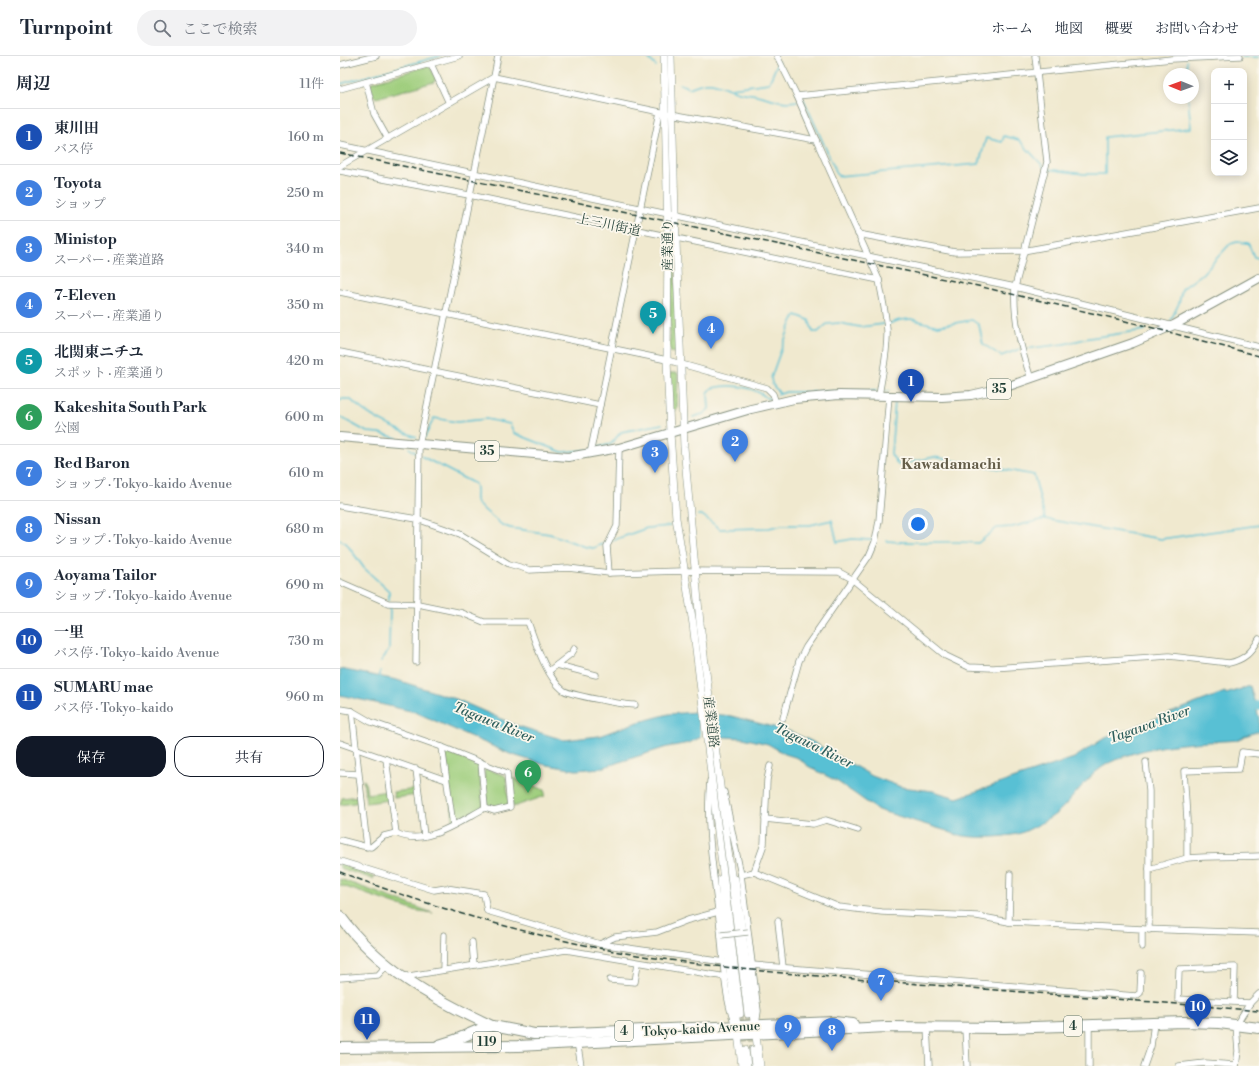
<!DOCTYPE html>
<html lang="ja">
<head>
<meta charset="utf-8">
<style>
	:root { --surface:#fff; --page:#f2f2f3; --text:#1f2937; --muted:#747a83; --line:#e0e1e3; --accent:#111827 }
	body { margin:0; font-family:"Libre Bodoni","Noto Serif JP",serif; background:var(--page); color:var(--text) }
	.controls { position:absolute; right:12px; top:12px; display:grid; overflow:hidden; border-radius:8px; box-shadow:0 2px 10px #0003 }
	.controls button { width:36px; height:36px; display:grid; place-items:center; padding:0; border:0; border-bottom:1px solid var(--line); background:var(--surface); color:var(--text); font:20px sans-serif }
	.compass { position:absolute; left:823px; top:12px; width:36px; height:36px; border-radius:50%; background:var(--surface); box-shadow:0 2px 10px #0003; rotate:271deg }
	.you { position:absolute; left:578px; top:468px; width:14px; height:14px; margin:-10px; border:3px solid #fff; border-radius:50%; background:#1a73e8; box-shadow:0 0 0 6px #1a73e833 }
	.badge { display:grid; place-items:center; width:26px; height:26px; border-radius:50%; background:var(--accent); color:#fff; font-size:13px; font-weight:700 }
	.pin { position:absolute; translate:-50% -33px; filter:drop-shadow(0 1px 2px #0008) }
	.pin::after { content:''; position:absolute; top:21px; width:14px; height:12px; background:inherit; clip-path:polygon(0 0,100% 0,50% 100%) }
	.list { margin:0; padding:0; list-style:none }
	h2 { display:flex; justify-content:space-between; align-items:center; height:52px; margin:0; padding:0 16px; font-size:17px }
	h2 small { font-size:13px; font-weight:400; color:var(--muted) }
	.list li { display:grid; grid-template-columns:26px 1fr auto; gap:12px; align-items:center; box-sizing:border-box; height:56px; padding:0 16px; border-top:1px solid var(--line) }
	.list b { display:block; font-size:15px; white-space:nowrap }
	.list p { margin:0; font-size:13px; white-space:nowrap; color:var(--muted) }
	.list em { font-size:13px; font-style:normal; color:var(--muted) }
	.actions { display:flex; gap:8px; padding:12px 16px }
	.actions a { flex:1; padding:9px 0; border:1px solid var(--accent); border-radius:16px; text-align:center; font-size:14px; color:var(--accent) }
	.actions .main { background:var(--accent); color:#fff }
	.icon { flex:none; width:22px; height:22px; fill:none; stroke:currentColor; stroke-width:2; stroke-linecap:round; stroke-linejoin:round }
	.map { position:relative; flex:none; width:919px; height:1010px; overflow:hidden }
	header { display:flex; align-items:center; gap:24px; box-sizing:border-box; height:56px; padding:0 20px; background:var(--surface); border-bottom:1px solid var(--line) }
	header strong { font-size:19px }
	nav { display:flex; gap:22px; margin-inline-start:auto; font-size:14px }
	.search { width:280px; height:36px; background:var(--page); display:flex; align-items:center; gap:10px; box-sizing:border-box; padding:0 14px; border-radius:22px; color:var(--muted); font-size:15px }
	main { display:flex }
	aside { flex:1; background:var(--surface) }
	.map>svg:first-child { display:block }
</style>
</head>
<body>
<header>
<strong>Turnpoint</strong>
<div class="search"><svg class="icon" aria-label="search" viewBox="0 0 24 24"><circle cx="10" cy="10" r="6"/><path d="M15 15l6 6"/></svg>ここで検索</div>
<nav><a>ホーム</a><a>地図</a><a>概要</a><a>お問い合わせ</a></nav>
</header>
<main>
<aside>
<h2>周辺<small>11件</small></h2>
<ul class="list">
<li><span class="badge" style="background:#1a4fb4">1</span><div><b>東川田</b><p>バス停</p></div><em>160 m</em></li>
<li><span class="badge" style="background:#3f7fe0">2</span><div><b>Toyota</b><p>ショップ</p></div><em>250 m</em></li>
<li><span class="badge" style="background:#3f7fe0">3</span><div><b>Ministop</b><p>スーパー · 産業道路</p></div><em>340 m</em></li>
<li><span class="badge" style="background:#3f7fe0">4</span><div><b>7-Eleven</b><p>スーパー · 産業通り</p></div><em>350 m</em></li>
<li><span class="badge" style="background:#0f9aa8">5</span><div><b>北関東ニチユ</b><p>スポット · 産業通り</p></div><em>420 m</em></li>
<li><span class="badge" style="background:#2e9e5b">6</span><div><b>Kakeshita South Park</b><p>公園</p></div><em>600 m</em></li>
<li><span class="badge" style="background:#3f7fe0">7</span><div><b>Red Baron</b><p>ショップ · Tokyo-kaido Avenue</p></div><em>610 m</em></li>
<li><span class="badge" style="background:#3f7fe0">8</span><div><b>Nissan</b><p>ショップ · Tokyo-kaido Avenue</p></div><em>680 m</em></li>
<li><span class="badge" style="background:#3f7fe0">9</span><div><b>Aoyama Tailor</b><p>ショップ · Tokyo-kaido Avenue</p></div><em>690 m</em></li>
<li><span class="badge" style="background:#1a4fb4">10</span><div><b>一里</b><p>バス停 · Tokyo-kaido Avenue</p></div><em>730 m</em></li>
<li><span class="badge" style="background:#1a4fb4">11</span><div><b>SUMARU mae</b><p>バス停 · Tokyo-kaido</p></div><em>960 m</em></li>
</ul>
<div class="actions"><a class="main">保存</a><a>共有</a></div>
</aside>
<div class="map">
<svg width="919" height="1010" viewBox="0 0 919 1010">
	<rect width="100%" height="100%" fill="#fbf7ec"/>
	<filter id="ink" filterUnits="userSpaceOnUse"><feTurbulence type="fractalNoise" baseFrequency=".025" numOctaves="2"/><feDisplacementMap in="SourceGraphic" scale="8" xChannelSelector="R" yChannelSelector="G"/><feConvolveMatrix kernelMatrix="1 2 1 2 8 2 1 2 1" color-interpolation-filters="sRGB"/></filter>
	<filter id="wash" filterUnits="userSpaceOnUse"><feTurbulence type="fractalNoise" baseFrequency=".012" numOctaves="4" result="noise"/><feDisplacementMap in="SourceGraphic" scale="16" xChannelSelector="R" yChannelSelector="G"/><feGaussianBlur stdDeviation="0.9" result="paint"/><feColorMatrix in="noise" values="0 0 0 0 0 0 0 0 0 0 0 0 0 0 0 0 0 1.4 0 .05"/><feComposite in="paint" operator="in"/></filter>
	<g filter="url(#wash)">
		<rect width="100%" height="100%" fill="#f0e9cf"/>
		<g fill="#9fce7d" stroke="#5f8658">
			<polygon points="88,10 91,12 96,22 94,26 36,42 33,39 30,30 32,26"/>
			<polygon points="330,195 334,195 338,297 330,296"/>
			<polygon points="330,317 338,317 337,354 332,355"/>
			<polygon points="109,696 138,709 143,748 142,751 116,765 113,764 106,699"/>
			<polygon points="146,713 164,719 166,721 169,747 167,749 154,752 147,748 144,716"/>
			<polygon points="170,721 205,734 205,740 173,751"/>
			<polygon points="23,724 25,725 27,738 48,735 50,744 26,747"/>
			<polygon points="77,733 77,739 54,742 53,736"/>
			<polygon points="19,740 21,746 0,749 2,742"/>
			<polygon points="0,807 34,821 33,823 0,812"/>
			<polygon points="0,823 93,857 72,854 0,829"/>
		</g>
		<path fill="#58c0d4" stroke="#3c7e84" d="M 0,613 L 57,624 L 116,643 L 175,669 L 224,684 L 259,680 L 295,667 L 329,658 L 356,656 L 391,660 L 449,675 L 471,685 L 532,720 L 561,731 L 593,735 L 617,742 L 734,702 L 763,683 L 885,636 L 886,638 L 910,630 L 919,662 L 919,675 L 905,680 L 899,684 C 857,687 810,687 771,706 C 748,717 736,740 718,756 C 712,762 689,774 681,777 C 663,782 623,784 607,775 L 538,754 L 498,726 L 468,710 L 458,702 L 445,698 L 428,688 L 403,682 L 363,680 L 349,687 L 327,691 L 261,712 L 236,714 L 202,708 L 170,698 L 75,656 L 0,639 Z"/>
		<polygon fill="#f0e9cf" points="358,654 377,656 380,682 361,683"/>
		<g fill="none" stroke-linecap="round" stroke-linejoin="round">
			<g stroke="#58c0d4" stroke-width="1.5">
				<polyline points="306,0 316,10"/>
				<polyline points="902,1 919,1"/>
				<polyline points="847,5 847,18"/>
				<polyline points="0,28 100,0"/>
				<path d="M 340,28 L 349,32 C 372,22 375,28 396,35 C 403,38 410,37 417,39 C 430,42 443,48 457,45"/>
				<polyline points="391,32 429,27 438,6"/>
				<polyline points="461,44 464,44 498,120 639,108 646,82 662,86 664,80 679,84 704,111"/>
				<polyline points="707,113 744,118 765,118 765,81 851,72 848,42"/>
				<polyline points="831,264 839,247 842,233 862,218 890,188 897,186 908,187 914,201 919,202"/>
				<polyline points="548,268 560,264 571,263 598,270 632,264 639,269 643,288 661,300 680,293"/>
				<polyline points="684,293 724,288 749,282 805,274"/>
				<polyline points="545,335 549,335"/>
				<path d="M 440,338 L 432,328 L 431,322 C 434,313 452,262 456,259 L 469,264 L 473,276 L 478,276 L 487,268 L 499,267 L 520,271 L 544,268"/>
				<polyline points="437,339 446,336 536,335"/>
				<path d="M 0,345 L 2,343 L 10,343 C 28,361 54,372 76,381"/>
				<polyline points="555,345 551,398 558,409 594,401 694,419 705,463 821,483 919,469"/>
				<polyline points="0,361 27,376 39,377 57,382"/>
				<path d="M 353,361 L 363,358 L 369,353 L 368,337 L 372,332 C 392,328 411,329 427,342 L 431,342"/>
				<polyline points="85,381 94,362 117,366 146,363 170,368 174,377 222,396 247,394"/>
				<polyline points="69,392 75,396"/>
				<polyline points="255,392 271,388 281,376 322,368"/>
				<path d="M 81,400 L 135,428 C 138,435 134,442 137,448 L 162,469 L 170,472 L 210,478 L 246,491 L 253,492 L 267,486"/>
				<polyline points="358,459 362,459 380,473 429,472 442,469 470,469 492,464 497,486 512,483 532,484"/>
				<polyline points="0,484 6,487 24,512 49,535 49,545"/>
				<polyline points="271,485 307,472 330,470"/>
				<path d="M 547,485 C 577,488 608,484 638,487 L 657,472 L 672,471 L 705,463"/>
				<polyline points="41,605 49,594 50,549"/>
				<polyline points="39,623 40,615"/>
			</g>
			<polyline stroke="#58c0d4" stroke-width="9" points="904,652 919,649"/>
		</g>
	</g>
	<g filter="url(#ink)">
		<g fill="none" stroke-linecap="round" stroke-linejoin="round">
			<g stroke="#c6c7b0" stroke-width="7" stroke-dasharray="7 3.5" stroke-linecap="butt">
				<polyline points="400,958 405,994"/>
				<polyline points="408,958 413,994"/>
			</g>
			<defs>
				<g id="street">
					<polyline points="437,0 457,40 476,84"/>
					<polyline points="91,8 109,47"/>
					<polyline points="0,9 36,0"/>
					<polyline points="26,26 34,58 48,83"/>
					<polyline points="0,33 119,0"/>
					<polyline points="457,40 832,3 900,0"/>
					<polyline points="0,89 675,231 919,291"/>
					<polyline points="0,110 154,21 158,0"/>
					<polyline points="0,115 129,139 539,224"/>
					<polyline points="518,178 615,196 683,195 919,152"/>
					<polyline points="0,236 327,304 427,332 433,338 436,347"/>
					<polyline points="0,296 260,349"/>
					<path d="M 691,323 C 681,293 673,263 675,231 L 707,106 L 695,0"/>
					<polyline points="250,398 320,56"/>
					<path d="M 0,450 L 77,463 L 120,478 L 169,508 L 190,514 L 228,512 L 269,517 L 343,515 L 499,516 L 512,523 L 606,600 L 629,611 L 653,612 L 829,600 L 889,607 C 904,604 912,596 919,583"/>
					<polyline points="269,517 267,490 277,470 279,392"/>
					<path d="M 0,526 L 48,547 L 78,548 L 122,557 L 144,566 L 188,566 C 195,585 206,621 223,634 C 229,639 285,649 295,649"/>
					<path d="M 76,606 L 79,389 L 154,21 L 325,57 L 476,84 L 539,224 C 542,241 546,257 547,274 C 548,296 542,318 539,340"/>
					<polyline points="217,609 256,619"/>
					<polyline points="209,615 232,597 235,592"/>
					<polyline points="0,653 12,655"/>
					<polyline points="443,662 459,605 466,591 529,500 535,486 539,465 549,340"/>
					<polyline points="0,687 106,724"/>
					<polyline points="102,691 113,769"/>
					<polyline points="46,703 56,777"/>
					<polyline points="141,706 145,752"/>
					<polyline points="806,706 809,735 809,874"/>
					<polyline points="76,713 84,780"/>
					<polyline points="0,717 18,718"/>
					<path d="M 370,725 C 365,773 375,824 380,871 C 383,899 384,943 395,968"/>
					<polyline points="384,736 401,819 418,955 416,969"/>
					<polyline points="425,763 473,768 486,764 518,774"/>
					<path d="M 0,784 L 23,790 L 31,791 L 44,780 L 56,777 C 84,792 120,765 145,752 L 154,755 L 170,751 L 167,717 L 102,691 L 31,666 L 12,655 L 27,791"/>
					<path d="M 847,802 C 871,800 895,801 919,800"/>
					<polyline points="0,805 94,834 106,832 144,838 147,855 260,888 384,906"/>
					<polyline points="809,813 847,802 847,763 844,715 899,713 902,696 919,698"/>
					<polyline points="414,816 424,788 427,724 430,710"/>
					<polyline points="401,819 414,816 499,851 542,856 637,860 669,866 802,873 919,877"/>
					<polyline points="438,865 443,911"/>
					<polyline points="669,866 670,818"/>
					<polyline points="132,886 134,909"/>
					<polyline points="260,888 275,881 317,876 348,864 378,856"/>
					<polyline points="802,891 802,873"/>
					<polyline points="412,909 796,940 800,937 801,917"/>
					<polyline points="103,914 104,879"/>
					<polyline points="63,921 226,894 386,921"/>
					<polyline points="0,922 38,919 47,909"/>
					<polyline points="270,924 295,926 298,907"/>
					<polyline points="894,946 895,911 839,913 838,943 910,947"/>
					<polyline points="587,971 589,1010"/>
					<polyline points="625,972 627,1010"/>
					<polyline points="237,985 241,1010"/>
					<polyline points="749,1010 749,969"/>
					<polyline points="804,1010 811,990 814,967"/>
					<polyline points="839,1010 865,1007 896,1009"/>
					<polyline points="896,1010 898,995 896,969 910,947 919,938"/>
				</g>
				<g id="secondary">
					<polyline points="324,0 328,181 327,304 330,377 336,462 353,568 400,958"/>
					<polyline points="331,0 335,159 344,391 360,567 408,958"/>
					<polyline points="381,823 384,866 402,1010"/>
					<polyline points="395,823 420,1010"/>
					<polyline points="405,994 407,1010"/>
					<polyline points="413,994 415,1010"/>
				</g>
				<polyline id="primary" points="0,381 228,401 279,392 411,353 454,343 499,339 602,341 631,339 666,331 793,287 834,269 919,222"/>
				<g id="highway">
					<path d="M 0,860 C 38,912 95,944 152,970"/>
					<polyline points="99,989 115,984 143,972 153,970 194,978 210,978 494,966 513,968"/>
					<polyline points="0,992 178,990 546,971 665,972 844,966 879,967 919,972"/>
				</g>
			</defs>
			<use href="#street" stroke="#889382" stroke-width="7"/>
			<use href="#secondary" stroke="#889382" stroke-width="8"/>
			<use href="#primary" stroke="#889382" stroke-width="10"/>
			<use href="#highway" stroke="#889382" stroke-width="12"/>
			<use href="#street" stroke="#fff" stroke-width="5.5"/>
			<use href="#secondary" stroke="#fff" stroke-width="7"/>
			<use href="#primary" stroke="#fff" stroke-width="8"/>
			<use href="#highway" stroke="#fff" stroke-width="10"/>
			<g stroke="#1f3d34" stroke-width="1.5" stroke-dasharray="6 3" stroke-linecap="butt">
				<polyline points="0,97 638,230 802,269 919,300"/>
				<path d="M 0,816 C 90,851 184,878 279,896 C 370,912 462,919 554,926 C 676,936 798,944 919,955"/>
			</g>
			<defs>
				<polyline id="street-bridge" points="381,879 408,876"/>
			</defs>
			<use href="#street-bridge" stroke="#889382" stroke-width="7" stroke-linecap="butt"/>
			<use href="#street-bridge" stroke="#fff" stroke-width="5.5"/>
		</g>
	</g>
	<g text-anchor="middle" stroke-width="3.5" stroke-linejoin="round" paint-order="stroke">
		<g fill="#fbf7ec" stroke="#61756b" stroke-width="1">
			<rect x="647" y="323" width="24" height="20" rx="3"/>
			<rect x="135" y="385" width="24" height="20" rx="3"/>
			<rect x="724" y="960" width="18" height="20" rx="3"/>
			<rect x="275" y="965" width="18" height="20" rx="3"/>
			<rect x="133" y="976" width="28" height="20" rx="3"/>
		</g>
		<g font-size="12" font-weight="bold" fill="#1f3d34">
			<text x="659" y="337">35</text>
			<text x="147" y="399">35</text>
			<text x="733" y="974">4</text>
			<text x="284" y="979">4</text>
			<text x="147" y="990">119</text>
		</g>
		<g font-size="13" fill="#1f3d34" stroke="#fbf7ec">
			<text transform="translate(269 168) rotate(12)" y="5">上三川街道</text>
			<text transform="translate(327 189) rotate(-90)" y="5">産業通り</text>
			<text transform="translate(372 666) rotate(83)" y="5">産業道路</text>
			<text transform="translate(361 972) rotate(-3)" y="5">Tokyo-kaido Avenue</text>
		</g>
		<g font-size="14" font-style="italic" fill="#2d5e5c" stroke="#fbf7ec">
			<text transform="translate(154 666) rotate(22)" y="5">Tagawa River</text>
			<text transform="translate(809 668) rotate(-20)" y="5">Tagawa River</text>
			<text transform="translate(474 689) rotate(26)" y="5">Tagawa River</text>
		</g>
		<g font-size="15" font-weight="bold" fill="#655e4a" stroke="#fbf7ec">
			<text x="611" y="413">Kawadamachi</text>
		</g>
	</g>
</svg>
<div class="controls">
<button>+</button>
<button>−</button>
<button><svg class="icon" aria-label="layers" viewBox="0 0 24 24"><path d="M12 4l9 5-9 5-9-5zM3 14l9 5 9-5"/></svg></button>
</div>
<svg class="compass" viewBox="-18 -18 36 36"><path d="M0-13l5 13h-10z" fill="#e53935"/><path d="M0 13l5-13h-10z" fill="#747a83"/></svg>
<div class="you"></div>
<div class="pin badge" style="left:571px;top:346px;background:#1a4fb4">1</div>
<div class="pin badge" style="left:395px;top:406px;background:#3f7fe0">2</div>
<div class="pin badge" style="left:315px;top:417px;background:#3f7fe0">3</div>
<div class="pin badge" style="left:371px;top:293px;background:#3f7fe0">4</div>
<div class="pin badge" style="left:313px;top:278px;background:#0f9aa8">5</div>
<div class="pin badge" style="left:188px;top:737px;background:#2e9e5b">6</div>
<div class="pin badge" style="left:541px;top:945px;background:#3f7fe0">7</div>
<div class="pin badge" style="left:492px;top:995px;background:#3f7fe0">8</div>
<div class="pin badge" style="left:448px;top:992px;background:#3f7fe0">9</div>
<div class="pin badge" style="left:858px;top:971px;background:#1a4fb4">10</div>
<div class="pin badge" style="left:27px;top:984px;background:#1a4fb4">11</div>
</div>
</main>
</body>
</html>
